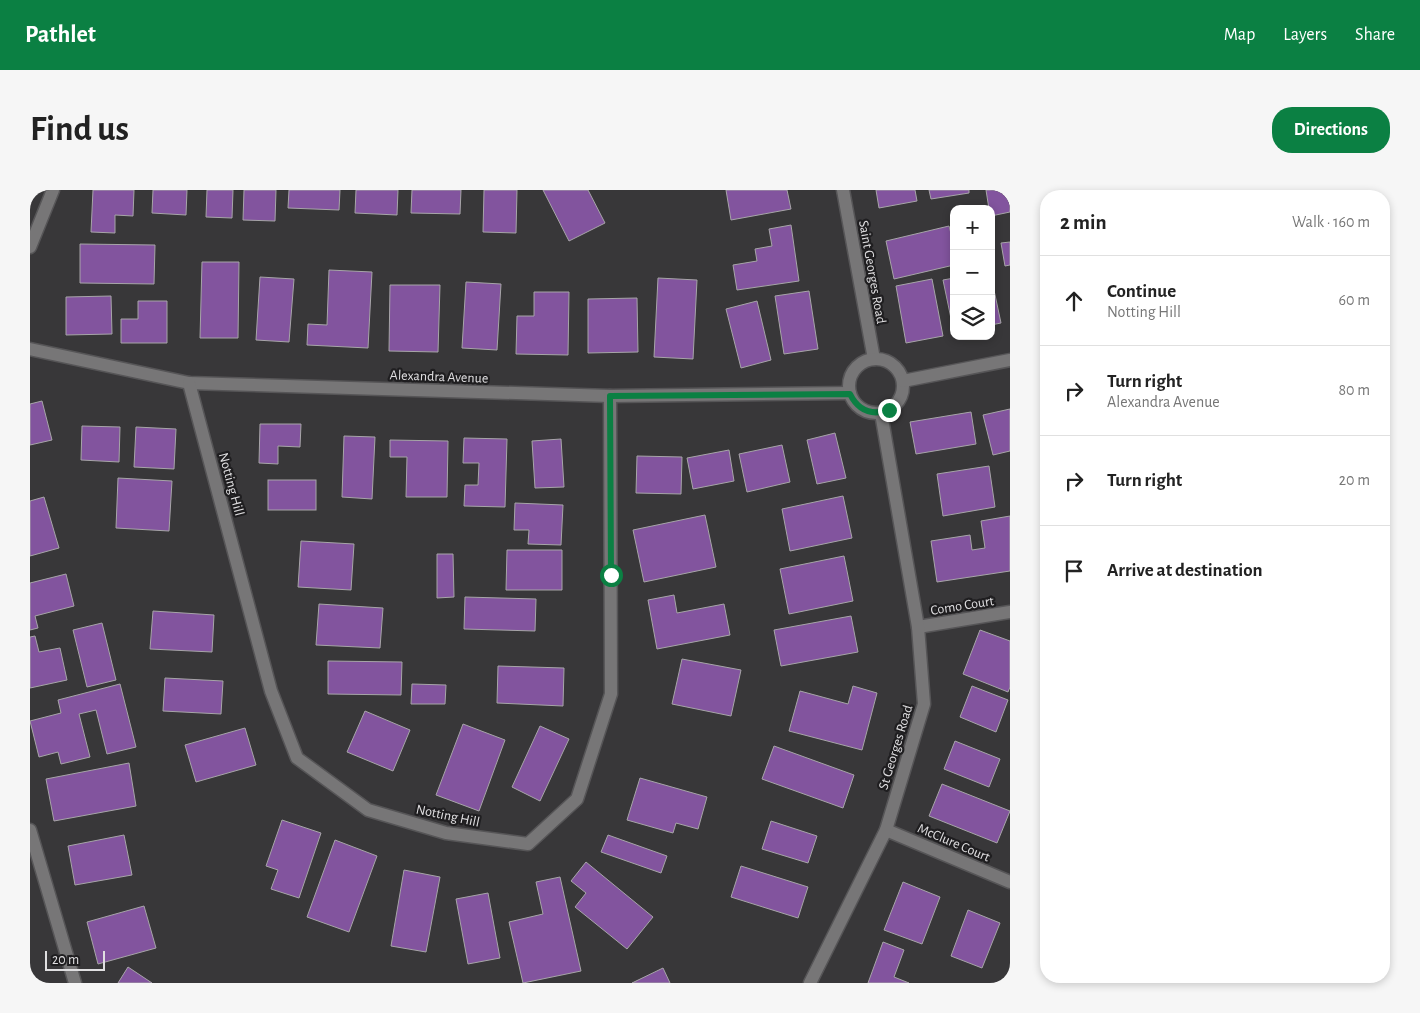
<!DOCTYPE html>
<html lang="en">
<head>
<meta charset="utf-8">
<style>
	:root { --surface:#fff; --page:#f6f6f6; --text:#222; --muted:#767676; --line:#e0e0e0; --accent:#0b8043 }
	body { margin:0; font-family:"Alegreya Sans",sans-serif; background:var(--page); color:var(--text) }
	.controls { position:absolute; right:15px; top:15px; display:grid; overflow:hidden; border-radius:10px; box-shadow:0 2px 8px #0003 }
	.controls button { width:45px; height:45px; display:grid; place-items:center; padding:0; border:0; border-bottom:1px solid var(--line); background:var(--surface); color:var(--text); font:25px sans-serif }
	.scale { position:absolute; left:15px; bottom:12px; width:60px; box-sizing:border-box; padding-left:5px; border:2px solid #e0dfe1; border-top:0; font-size:14px; line-height:18px; white-space:nowrap; color:#e0dfe1; -webkit-text-stroke:4px #1f1e20; paint-order:stroke }
	.stop { position:absolute; width:15px; height:15px; margin:-11px; border:4px solid #0b8043; border-radius:50%; background:#fff }
	.stop.end { background:#0b8043; border-color:#fff; box-shadow:0 1px 5px #0008 }
	.list { margin:0; padding:0; list-style:none }
	h2 { display:flex; justify-content:space-between; align-items:center; height:65px; margin:0; padding:0 20px; font-size:21px }
	h2 small { font-size:16px; font-weight:400; color:var(--muted) }
	.list li { display:grid; grid-template-columns:32px 1fr auto; gap:15px; align-items:center; box-sizing:border-box; height:90px; padding:0 20px; border-top:1px solid var(--line) }
	.list b { display:block; font-size:19px; white-space:nowrap }
	.list p { margin:0; font-size:16px; white-space:nowrap; color:var(--muted) }
	.list em { font-size:16px; font-style:normal; color:var(--muted) }
	.icon { flex:none; width:28px; height:28px; fill:none; stroke:currentColor; stroke-width:2; stroke-linecap:round; stroke-linejoin:round }
	.map { position:relative; flex:none; width:980px; height:793px; overflow:hidden; border-radius:20px }
	header { display:flex; align-items:center; gap:30px; box-sizing:border-box; height:70px; padding:0 25px; background:var(--accent); color:#fff }
	header strong { font-size:24px }
	nav { display:flex; gap:28px; margin-inline-start:auto; font-size:18px }
	.intro { display:flex; align-items:center; justify-content:space-between; box-sizing:border-box; height:120px; padding:0 30px }
	h1 { margin:0; font-size:35px }
	.button { padding:12px 22px; border-radius:20px; background:var(--accent); color:#fff; font-size:18px; font-weight:700 }
	main { display:flex; gap:30px; padding:0 30px }
	aside { flex:1; background:var(--surface); border-radius:20px; box-shadow:0 2px 8px #0003 }
	.map>svg:first-child { display:block }
</style>
</head>
<body>
<header>
<strong>Pathlet</strong>
<nav><a>Map</a><a>Layers</a><a>Share</a></nav>
</header>
<div class="intro"><h1>Find us</h1><a class="button">Directions</a></div>
<main>
<div class="map">
<svg width="980" height="793" viewBox="0 0 980 793">
	<rect width="100%" height="100%" fill="#383739"/>
	<g fill="#82549e" stroke="#a7a5a8">
		<polygon points="63,0 104,0 103,26 85,25 85,43 61,42"/>
		<polygon points="123,0 157,0 156,25 122,23"/>
		<polygon points="177,0 203,0 202,28 176,27"/>
		<polygon points="214,0 246,0 245,31 213,30"/>
		<polygon points="259,0 310,0 309,20 258,18"/>
		<polygon points="326,0 368,0 367,25 325,23"/>
		<polygon points="382,0 431,0 430,24 381,23"/>
		<polygon points="454,0 487,0 486,43 453,42"/>
		<polygon points="513,0 558,0 575,33 539,51"/>
		<polygon points="696,0 757,0 761,19 701,30"/>
		<polygon points="846,0 885,0 887,11 849,18"/>
		<polygon points="899,0 939,0 939,3 901,9"/>
		<polygon points="956,0 980,0 980,22 961,26 961,19 959,19"/>
		<polygon points="761,35 769,91 707,100 703,75 727,71 725,59 742,56 739,39"/>
		<polygon points="919,36 924,55 924,75 864,89 856,51"/>
		<polygon points="980,52 980,75 975,76 971,53"/>
		<polygon points="50,54 125,55 124,94 50,93"/>
		<polygon points="172,72 209,72 208,148 170,148"/>
		<polygon points="299,80 342,82 338,158 277,155 278,134 297,135"/>
		<polygon points="961,86 971,133 961,135"/>
		<polygon points="230,87 264,89 259,152 226,150"/>
		<polygon points="628,88 667,90 663,169 624,167"/>
		<polygon points="924,88 924,143 913,90"/>
		<polygon points="902,89 913,146 876,153 866,96"/>
		<polygon points="436,92 471,94 467,160 432,158"/>
		<polygon points="360,95 410,95 408,162 359,161"/>
		<polygon points="779,101 788,159 754,164 745,106"/>
		<polygon points="504,102 539,102 538,165 486,164 487,126 504,126"/>
		<polygon points="81,106 82,144 36,145 36,107"/>
		<polygon points="607,108 608,162 558,163 558,109"/>
		<polygon points="108,111 137,111 137,153 91,153 91,129 108,129"/>
		<polygon points="727,111 741,170 711,178 696,119"/>
		<polygon points="12,211 22,250 0,255 0,214"/>
		<polygon points="980,219 980,261 963,265 953,225"/>
		<polygon points="941,222 946,254 886,264 880,232"/>
		<polygon points="230,234 271,234 270,257 248,256 248,274 229,273"/>
		<polygon points="52,236 90,237 89,272 51,270"/>
		<polygon points="106,237 146,239 144,279 104,277"/>
		<polygon points="805,243 816,288 787,294 777,250"/>
		<polygon points="314,246 345,247 342,309 312,307"/>
		<polygon points="434,248 477,249 475,317 434,316 435,295 448,295 449,273 433,273"/>
		<polygon points="531,249 534,297 505,298 502,251"/>
		<polygon points="360,250 418,251 417,307 376,307 377,267 360,267"/>
		<polygon points="752,255 760,292 717,302 709,264"/>
		<polygon points="699,260 704,291 663,299 657,268"/>
		<polygon points="607,266 652,267 651,304 606,303"/>
		<polygon points="959,276 965,317 913,326 907,284"/>
		<polygon points="88,288 142,291 139,341 86,338"/>
		<rect x="238" y="290" width="48" height="30"/>
		<polygon points="813,306 822,348 760,361 752,319"/>
		<polygon points="14,307 29,358 0,366 0,311"/>
		<polygon points="485,313 533,315 531,355 498,354 499,340 484,340"/>
		<polygon points="675,325 686,377 614,392 603,340"/>
		<polygon points="980,326 980,381 907,392 901,351 940,345 942,360 955,358 951,331"/>
		<polygon points="271,351 324,354 321,400 268,397"/>
		<polygon points="477,360 532,360 532,400 476,400"/>
		<polygon points="407,364 423,364 424,407 407,408"/>
		<polygon points="814,366 823,411 759,424 750,379"/>
		<polygon points="36,384 44,416 5,426 8,438 0,440 0,393"/>
		<polygon points="644,405 647,423 694,414 700,445 627,459 618,410"/>
		<polygon points="435,407 506,409 505,441 434,439"/>
		<polygon points="289,414 353,418 350,458 286,455"/>
		<polygon points="123,421 184,425 182,462 120,459"/>
		<polygon points="821,426 828,462 751,476 744,440"/>
		<polygon points="72,433 86,490 57,497 43,440"/>
		<polygon points="950,440 980,451 980,497 978,502 933,484"/>
		<polygon points="5,446 9,462 30,458 37,490 0,498 0,447"/>
		<polygon points="652,469 711,480 701,526 642,514"/>
		<polygon points="298,471 372,472 371,505 298,504"/>
		<polygon points="468,476 534,478 533,516 467,513"/>
		<polygon points="135,488 193,491 191,524 133,521"/>
		<polygon points="90,494 106,557 77,564 66,520 49,524 60,567 31,574 28,562 9,567 0,531 31,523 28,510"/>
		<polygon points="382,494 416,495 415,514 381,514"/>
		<polygon points="823,496 847,503 832,560 759,541 770,501 818,514"/>
		<polygon points="942,496 978,510 966,542 930,527"/>
		<polygon points="335,521 380,540 363,581 317,562"/>
		<polygon points="433,534 475,550 449,621 406,605"/>
		<polygon points="510,536 539,549 510,611 482,597"/>
		<polygon points="215,538 226,575 166,592 155,555"/>
		<polygon points="925,551 970,569 959,597 914,579"/>
		<polygon points="744,556 824,585 813,618 732,589"/>
		<polygon points="99,573 106,616 24,631 16,589"/>
		<polygon points="610,588 677,607 668,639 646,633 643,643 597,630"/>
		<polygon points="912,594 980,621 967,653 899,626"/>
		<polygon points="252,630 291,643 269,708 241,699 248,680 236,676"/>
		<polygon points="741,631 787,646 778,673 732,659"/>
		<polygon points="94,645 102,685 45,695 38,656"/>
		<polygon points="578,645 637,666 631,683 571,662"/>
		<polygon points="305,650 347,666 319,742 277,727"/>
		<polygon points="556,672 623,727 597,759 545,717 556,703 541,691"/>
		<polygon points="711,676 778,697 768,728 701,707"/>
		<polygon points="374,680 410,687 396,762 361,756"/>
		<polygon points="530,687 551,781 493,793 479,732 513,724 506,692"/>
		<polygon points="873,692 910,707 892,754 854,740"/>
		<polygon points="458,703 470,768 438,774 426,709"/>
		<polygon points="114,716 126,758 68,774 57,732"/>
		<polygon points="938,720 970,733 952,778 921,766"/>
		<polygon points="853,752 874,760 864,787 879,793 838,793"/>
		<polygon points="98,777 122,793 88,793"/>
		<polygon points="633,778 640,793 602,793"/>
	</g>
	<g fill="none" stroke-linecap="round" stroke-linejoin="round">
		<defs>
			<g id="minor">
				<polyline points="813,0 844,169"/>
				<polyline points="0,57 23,0"/>
				<polyline points="0,159 159,193 580,206 820,203"/>
				<circle cx="846" cy="196" r="27"/>
				<polyline points="873,191 980,170"/>
				<polyline points="159,193 241,501 267,568 338,620 416,643 498,654 547,609 581,504 580,206"/>
				<polyline points="888,437 980,422"/>
				<polyline points="0,640 45,793"/>
				<polyline points="856,640 980,692"/>
				<polyline points="780,793 856,640 894,514 888,437 851,223"/>
			</g>
		</defs>
		<use href="#minor" stroke="#565557" stroke-width="15"/>
		<use href="#minor" stroke="#777677" stroke-width="12"/>
	</g>
	<g fill="none" stroke-linecap="round" stroke-linejoin="round">
		<path stroke="#0b8043" stroke-width="6" d="M 581,385 L 580,206 L 820,204 C 828,220 841,226 859,220"/>
	</g>
	<g text-anchor="middle" stroke-width="4.5" stroke-linejoin="round" paint-order="stroke">
		<g font-size="14" fill="#e0dfe1" stroke="#1f1e20">
			<text transform="translate(843 82) rotate(80)" y="5">Saint Georges Road</text>
			<text transform="translate(409 186) rotate(2)" y="5">Alexandra Avenue</text>
			<text transform="translate(202 294) rotate(75)" y="5">Notting Hill</text>
			<text transform="translate(932 415) rotate(-9)" y="5">Como Court</text>
			<text transform="translate(865 557) rotate(-73)" y="5">St Georges Road</text>
			<text transform="translate(418 625) rotate(12)" y="5">Notting Hill</text>
			<text transform="translate(924 652) rotate(23)" y="5">McClure Court</text>
		</g>
	</g>
</svg>
<div class="controls">
<button>+</button>
<button>−</button>
<button><svg class="icon" aria-label="layers" viewBox="0 0 24 24"><path d="M12 4l9 5-9 5-9-5zM3 14l9 5 9-5"/></svg></button>
</div>
<div class="scale">20 m</div>
<div class="stop" style="left:581px;top:385px"></div>
<div class="stop end" style="left:859px;top:220px"></div>
</div>
<aside>
<h2>2 min<small>Walk · 160 m</small></h2>
<ul class="list">
<li><svg class="icon" aria-label="ahead" viewBox="0 0 24 24"><path d="M12 20V5M6 11l6-6 6 6"/></svg><div><b>Continue</b><p>Notting Hill</p></div><em>60 m</em></li>
<li><svg class="icon" aria-label="right" viewBox="0 0 24 24"><path d="M7 20v-9h11M14 6l5 5-5 5"/></svg><div><b>Turn right</b><p>Alexandra Avenue</p></div><em>80 m</em></li>
<li><svg class="icon" aria-label="right" viewBox="0 0 24 24"><path d="M7 20v-9h11M14 6l5 5-5 5"/></svg><div><b>Turn right</b></div><em>20 m</em></li>
<li><svg class="icon" aria-label="arrive" viewBox="0 0 24 24"><path d="M6 21V4h12l-3 4 3 4H6"/></svg><div><b>Arrive at destination</b></div></li>
</ul>
</aside>
</main>
</body>
</html>
